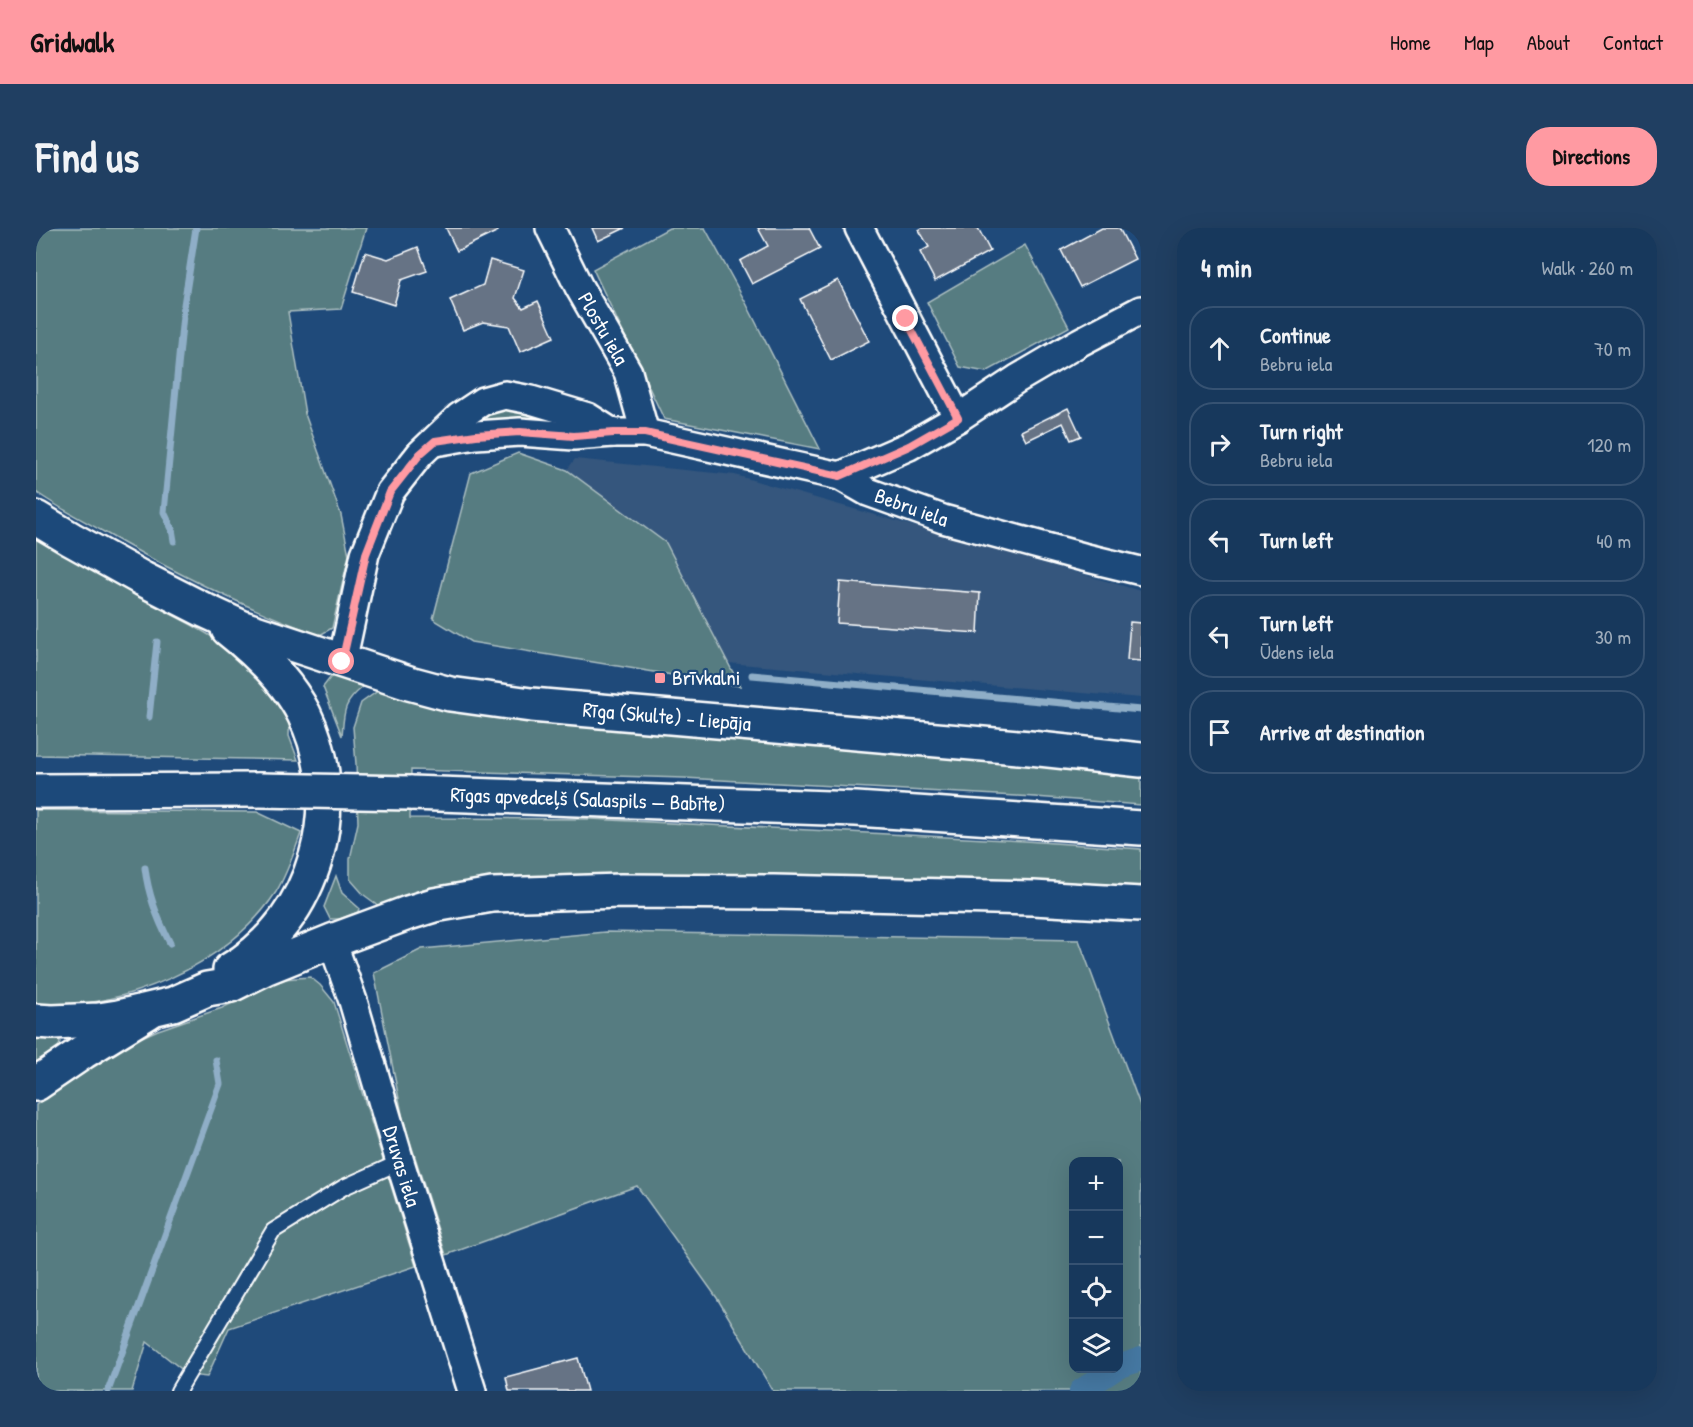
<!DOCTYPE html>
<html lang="en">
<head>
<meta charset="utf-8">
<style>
	:root { --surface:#17385c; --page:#203f62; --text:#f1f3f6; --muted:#9eacbb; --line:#365272; --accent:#ff9aa2 }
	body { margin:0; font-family:"Patrick Hand",sans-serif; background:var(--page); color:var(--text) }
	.controls { position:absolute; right:18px; bottom:18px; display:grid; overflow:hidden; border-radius:12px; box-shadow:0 6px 24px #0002 }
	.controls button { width:54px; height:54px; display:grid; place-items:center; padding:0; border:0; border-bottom:2px solid var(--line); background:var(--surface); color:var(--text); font:30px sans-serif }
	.stop { position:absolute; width:18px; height:18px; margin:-14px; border:4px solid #ff9aa2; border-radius:50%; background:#fff }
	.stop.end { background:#ff9aa2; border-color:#fff; box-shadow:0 2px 6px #0008 }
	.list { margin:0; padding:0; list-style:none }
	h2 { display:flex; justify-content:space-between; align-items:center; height:78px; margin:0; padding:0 24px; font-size:26px }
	h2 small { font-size:20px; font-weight:400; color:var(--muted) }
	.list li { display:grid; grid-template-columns:39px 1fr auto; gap:18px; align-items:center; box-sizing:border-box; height:84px; margin:0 12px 12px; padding:0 12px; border:2px solid var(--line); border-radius:24px }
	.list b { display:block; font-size:22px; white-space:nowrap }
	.list p { margin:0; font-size:20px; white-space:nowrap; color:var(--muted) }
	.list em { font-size:20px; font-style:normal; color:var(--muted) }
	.icon { flex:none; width:33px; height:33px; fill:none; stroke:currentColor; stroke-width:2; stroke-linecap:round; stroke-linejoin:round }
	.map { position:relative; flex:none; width:1105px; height:1163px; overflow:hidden; border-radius:24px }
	header { display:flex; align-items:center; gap:36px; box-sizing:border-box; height:84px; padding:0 30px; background:var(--accent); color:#111 }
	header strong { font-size:28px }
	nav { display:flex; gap:33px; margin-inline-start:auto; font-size:21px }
	.intro { display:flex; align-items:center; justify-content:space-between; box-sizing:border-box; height:144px; padding:0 36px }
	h1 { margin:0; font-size:42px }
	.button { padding:15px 27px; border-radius:24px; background:var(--accent); color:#111; font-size:21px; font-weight:700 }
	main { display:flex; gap:36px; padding:0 36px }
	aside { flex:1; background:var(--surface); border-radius:24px; box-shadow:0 6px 24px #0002 }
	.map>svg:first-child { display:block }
</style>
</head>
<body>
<header>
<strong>Gridwalk</strong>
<nav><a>Home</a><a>Map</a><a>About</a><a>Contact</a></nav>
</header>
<div class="intro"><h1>Find us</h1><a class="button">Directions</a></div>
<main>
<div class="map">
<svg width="1105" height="1163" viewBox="0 0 1105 1163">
	<rect width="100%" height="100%" fill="#1f4a7a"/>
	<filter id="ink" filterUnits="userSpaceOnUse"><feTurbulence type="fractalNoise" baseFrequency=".0167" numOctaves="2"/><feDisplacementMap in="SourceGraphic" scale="12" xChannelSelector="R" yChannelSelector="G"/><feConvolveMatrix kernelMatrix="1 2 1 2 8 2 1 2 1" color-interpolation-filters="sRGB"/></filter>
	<g filter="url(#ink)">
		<polygon fill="#34567d" points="539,231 699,247 1105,363 1105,470 692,435 630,315 531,242"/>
		<g fill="#577c81" stroke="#abbec0" stroke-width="1.5" fill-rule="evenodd">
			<path d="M 0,0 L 330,0 L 305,81 L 252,84 L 269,186 L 305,287 L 313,327 L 296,400 L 284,407 C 208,380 137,344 68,304 C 45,291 21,279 0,264 Z"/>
			<polygon points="633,0 669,0 710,75 784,221 628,191 557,41"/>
			<polygon points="989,17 1033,99 950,144 924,139 891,74"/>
			<polygon points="459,178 532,193 442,198 438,190"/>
			<polygon points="482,225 531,242 630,315 704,458 435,414 397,391 435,245"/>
			<polygon points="0,311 112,374 156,397 197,421 254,480 253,508 262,532 0,527"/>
			<path d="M 297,446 L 325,454 L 327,459 C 307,475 308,483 306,508 L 287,459 Z"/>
			<polygon points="346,460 1105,542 1105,577 999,569 648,550 375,542 374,590 555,591 989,613 1105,621 1105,661 512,651 441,653 387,661 343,678 328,667 314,651 314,631 322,595 320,536 317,499 325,475"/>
			<path d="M 0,582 L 221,584 L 265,605 C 258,625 251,646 240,664 C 193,737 85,783 0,777 Z"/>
			<polygon points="300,648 306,665 323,680 322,684 304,691 294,691 288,679"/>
			<path d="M 569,704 L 1043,712 L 1105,880 L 1105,1163 L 737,1163 L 681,1070 L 601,958 L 410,1027 L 367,891 L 338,745 L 386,721 ZM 1038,934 L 1082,934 L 1082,1140 L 1038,1140 Z"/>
			<polygon points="274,749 284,757 298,774 380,1038 193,1100 171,1149 153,1147 111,1114 96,1163 0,1163 0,877 81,820 122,802 186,780 247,751"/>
			<polygon points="0,808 20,810 24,813 23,820 13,829 0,837"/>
		</g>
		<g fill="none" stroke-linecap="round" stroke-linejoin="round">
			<g stroke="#8faec7" stroke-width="7">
				<polyline points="138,313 136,301 128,284 148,77 160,0"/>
				<polyline points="716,447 1105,482"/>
				<polyline points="113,489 121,414"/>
				<path d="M 109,640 C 112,666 122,692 134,715"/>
				<polyline points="72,1163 184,856 180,832"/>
			</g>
			<g stroke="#4478a2" stroke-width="24">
				<polyline points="1082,1139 1105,1131"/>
				<polyline points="1045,1163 1080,1140"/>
			</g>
		</g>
		<g fill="#667385" stroke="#fff" stroke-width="1.5">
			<polygon points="410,0 461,0 462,3 421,23"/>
			<polygon points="556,0 589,0 562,13"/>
			<polygon points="722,0 773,0 784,21 716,56 704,33 732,18"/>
			<polygon points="886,0 942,0 954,23 899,53 884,24 893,19 883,2"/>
			<polygon points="1066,0 1083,0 1099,31 1044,59 1025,22"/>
			<polygon points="382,19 391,43 365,52 358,77 317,64 329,24 352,31"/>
			<polygon points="454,32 488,42 479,70 487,80 502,73 518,109 484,124 473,98 447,94 427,102 414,72 447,57"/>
			<polygon points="802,52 833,113 795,132 764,71"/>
			<polygon points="1032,180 1045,208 1035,212 1027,195 990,213 985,203"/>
			<polygon points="804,354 944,365 942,405 801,395"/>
			<polygon points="1094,394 1105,395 1105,433 1091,432"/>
			<polygon points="542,1130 551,1163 473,1163 470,1149"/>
		</g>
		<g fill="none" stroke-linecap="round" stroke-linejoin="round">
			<defs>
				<polyline id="service" points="142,1163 237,1003 308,959 364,934"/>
				<g id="minor">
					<path id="s1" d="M 514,0 L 543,59 L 592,144 L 609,205"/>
					<polyline points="823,0 922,190"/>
					<path id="s2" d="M 399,214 L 440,207 L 484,204 L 538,208 L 577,205 L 609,205 L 804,248 L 832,264 L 907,291 L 1047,329 L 1105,343"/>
					<polyline points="804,248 873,218 922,190 981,151 1044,114 1105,82"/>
					<polyline points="306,434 329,326 354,264 384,226 423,189 447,173 469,167 495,172 552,189 577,205"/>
					<path id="s3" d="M 296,713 L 317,773 L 364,934 L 436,1163"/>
				</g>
				<polyline id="secondary" points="0,856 47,824 112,784"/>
				<g id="trunk">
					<path id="s4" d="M 0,290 L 35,311 L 107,351 L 170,383 L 207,400 L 373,455 L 414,466 L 495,477 L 994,520 L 1105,532"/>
					<path d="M 192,401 C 221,424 251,452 268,486 C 312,575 281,691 194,742"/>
					<polyline points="0,563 223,562"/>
					<path id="s5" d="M 374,565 L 820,581 L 1105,600"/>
					<polyline points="0,793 16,794 63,792 82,789 137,776 171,761 195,757 229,740 296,713 372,685 398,677 456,667 585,663 738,664 997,670 1105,676"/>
				</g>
			</defs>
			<use href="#service" stroke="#fff" stroke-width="18"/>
			<use href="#minor" stroke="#fff" stroke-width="32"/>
			<use href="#secondary" stroke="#fff" stroke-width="38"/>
			<use href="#trunk" stroke="#fff" stroke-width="38"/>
			<use href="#service" stroke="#1f4a7a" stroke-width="14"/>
			<use href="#minor" stroke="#1f4a7a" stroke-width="27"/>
			<use href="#secondary" stroke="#1f4a7a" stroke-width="33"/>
			<use href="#trunk" stroke="#1f4a7a" stroke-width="33"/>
			<defs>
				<polyline id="trunk-bridge" points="223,562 374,565"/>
			</defs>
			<use href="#trunk-bridge" stroke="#fff" stroke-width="38" stroke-linecap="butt"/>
			<use href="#trunk-bridge" stroke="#1f4a7a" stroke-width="33"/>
		</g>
	</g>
	<g fill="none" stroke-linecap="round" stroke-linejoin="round" filter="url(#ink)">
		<polyline stroke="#ff9aa2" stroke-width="8" points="306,434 330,326 354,264 384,226 399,213 440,207 484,204 538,208 577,205 609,205 804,248 873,218 922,190 870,91"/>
	</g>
	<rect fill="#ff9aa2" stroke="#1f4a7a" stroke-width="2" x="618" y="444" width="12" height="12" rx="3"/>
	<g text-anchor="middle" stroke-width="4.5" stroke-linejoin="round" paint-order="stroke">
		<g font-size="21" fill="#fff" stroke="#1f4a7a">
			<text dy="7" stroke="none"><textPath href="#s1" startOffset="114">Plostu iela</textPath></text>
			<text dy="7" stroke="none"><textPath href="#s2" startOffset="489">Bebru iela</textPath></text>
			<text dy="7" stroke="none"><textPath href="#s4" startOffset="670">Rīga (Skulte) - Liepāja</textPath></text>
			<text dy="7" stroke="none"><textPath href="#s5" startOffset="178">Rīgas apvedceļš (Salaspils — Babīte)</textPath></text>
			<text dy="7" stroke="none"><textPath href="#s3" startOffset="236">Druvas iela</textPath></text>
		</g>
		<g font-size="21" fill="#fff" stroke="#1f4a7a" text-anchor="start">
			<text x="636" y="457">Brīvkalni</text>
		</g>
	</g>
</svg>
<div class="controls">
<button>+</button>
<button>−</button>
<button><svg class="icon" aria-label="locate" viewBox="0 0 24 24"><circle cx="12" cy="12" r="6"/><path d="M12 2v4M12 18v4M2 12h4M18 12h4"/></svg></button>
<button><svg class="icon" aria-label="layers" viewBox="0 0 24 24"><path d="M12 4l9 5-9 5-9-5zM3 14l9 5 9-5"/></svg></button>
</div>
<div class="stop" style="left:306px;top:434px"></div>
<div class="stop end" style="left:870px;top:91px"></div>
</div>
<aside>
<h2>4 min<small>Walk · 260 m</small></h2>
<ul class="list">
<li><svg class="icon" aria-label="ahead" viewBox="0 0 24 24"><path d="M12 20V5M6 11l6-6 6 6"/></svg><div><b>Continue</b><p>Bebru iela</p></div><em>70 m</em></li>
<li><svg class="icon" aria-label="right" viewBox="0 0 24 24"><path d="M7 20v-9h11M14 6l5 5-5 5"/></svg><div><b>Turn right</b><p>Bebru iela</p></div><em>120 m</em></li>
<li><svg class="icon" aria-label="left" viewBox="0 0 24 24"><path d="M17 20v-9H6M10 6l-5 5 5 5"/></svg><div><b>Turn left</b></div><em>40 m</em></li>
<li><svg class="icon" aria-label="left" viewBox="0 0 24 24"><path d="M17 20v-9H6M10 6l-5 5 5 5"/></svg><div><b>Turn left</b><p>Ūdens iela</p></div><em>30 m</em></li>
<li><svg class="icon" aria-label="arrive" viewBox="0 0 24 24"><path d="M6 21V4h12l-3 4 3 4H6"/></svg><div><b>Arrive at destination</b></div></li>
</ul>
</aside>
</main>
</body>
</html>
